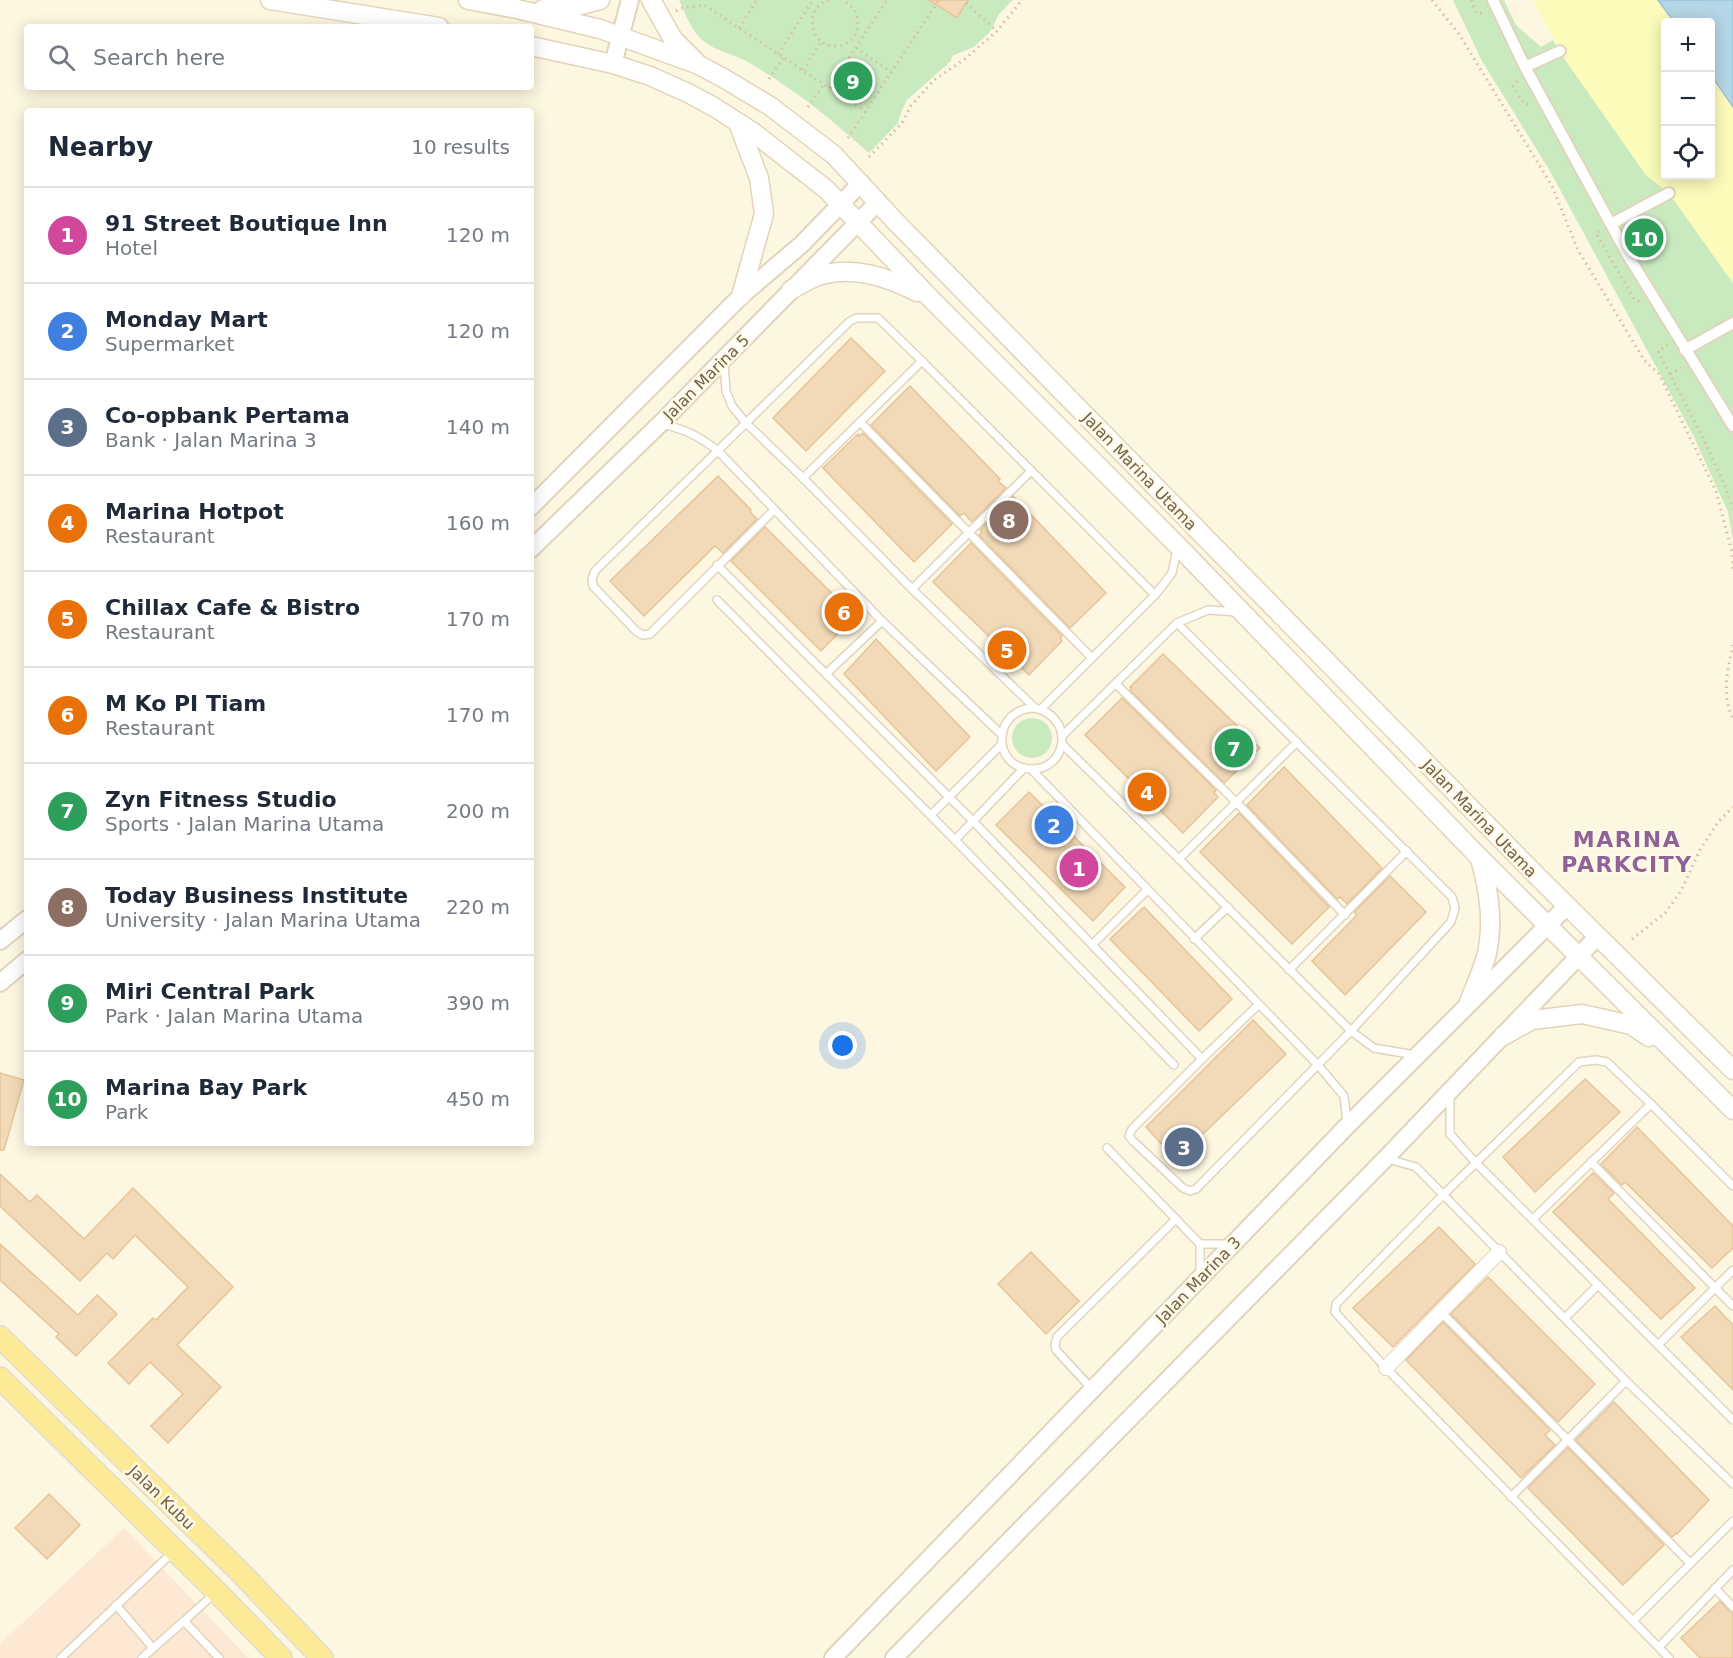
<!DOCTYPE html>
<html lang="en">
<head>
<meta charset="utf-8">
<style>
	:root { --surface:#fff; --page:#f2f2f3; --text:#1f2937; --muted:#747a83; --line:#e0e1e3; --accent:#1a73e8 }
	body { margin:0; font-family:"DejaVu Sans",sans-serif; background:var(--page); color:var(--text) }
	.controls { position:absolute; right:18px; top:18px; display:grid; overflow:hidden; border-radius:6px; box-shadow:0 3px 15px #0003 }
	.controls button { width:54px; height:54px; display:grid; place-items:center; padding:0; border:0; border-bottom:2px solid var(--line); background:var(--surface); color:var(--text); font:30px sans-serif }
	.you { position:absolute; left:843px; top:1046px; width:21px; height:21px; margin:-15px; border:4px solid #fff; border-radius:50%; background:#1a73e8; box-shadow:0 0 0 9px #1a73e833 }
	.badge { display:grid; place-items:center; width:39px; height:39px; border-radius:50%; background:var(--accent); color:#fff; font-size:20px; font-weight:700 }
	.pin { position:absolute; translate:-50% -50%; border:3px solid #fff; box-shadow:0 2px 6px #0006 }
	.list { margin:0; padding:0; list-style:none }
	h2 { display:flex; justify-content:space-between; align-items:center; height:78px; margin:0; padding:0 24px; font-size:26px }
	h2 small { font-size:20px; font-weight:400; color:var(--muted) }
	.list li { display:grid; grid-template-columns:39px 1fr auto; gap:18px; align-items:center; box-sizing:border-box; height:96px; padding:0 24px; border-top:2px solid var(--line) }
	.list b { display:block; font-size:22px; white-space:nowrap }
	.list p { margin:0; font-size:20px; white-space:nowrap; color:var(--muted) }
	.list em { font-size:20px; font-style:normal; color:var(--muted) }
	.icon { flex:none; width:33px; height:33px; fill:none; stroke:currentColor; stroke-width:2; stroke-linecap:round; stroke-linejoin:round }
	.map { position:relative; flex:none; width:1733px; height:1658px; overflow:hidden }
	.search { position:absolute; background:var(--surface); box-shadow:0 3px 15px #0003; left:24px; top:24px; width:510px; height:66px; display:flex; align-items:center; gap:15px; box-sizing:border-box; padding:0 21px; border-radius:6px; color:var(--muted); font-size:22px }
	.panel { position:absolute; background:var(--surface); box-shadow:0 3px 15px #0003; left:24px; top:108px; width:510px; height:1038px; border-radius:6px }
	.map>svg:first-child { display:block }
</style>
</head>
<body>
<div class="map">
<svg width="1733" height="1658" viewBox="0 0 1733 1658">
	<rect width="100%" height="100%" fill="#fdf7e1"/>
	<polygon fill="#fde8d4" points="124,1528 248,1658 0,1658 0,1644"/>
	<g fill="#c9eabf">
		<path d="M 679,0 L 1013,0 L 999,14 L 990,32 L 974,47 L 952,56 L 951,61 L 907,100 L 902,110 L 898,123 L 869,153 C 832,120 794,89 751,64 C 736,54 716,52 702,40 C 691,30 685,13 679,0 Z"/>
		<polygon points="1453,0 1504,0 1516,25 1541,47 1553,40 1564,58 1646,175 1669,193 1733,283 1733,540 1728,512 1693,435 1550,171 1482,61"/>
		<circle cx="1032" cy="738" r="20"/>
	</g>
	<polygon fill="#fdfbba" points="1533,0 1658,0 1674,22 1666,22 1666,176 1710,176 1711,75 1733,107 1733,283 1669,193 1646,175 1564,58"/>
	<polygon fill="#b5d6e6" stroke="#9bc3d8" stroke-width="1.5" points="1658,0 1733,0 1733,107 1711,75 1710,22 1674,22"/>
	<g fill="#f2dab8" stroke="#e5c498" stroke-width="1.5">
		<polygon points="929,0 968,0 957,18"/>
		<polygon points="851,338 885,371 806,451 773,418"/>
		<polygon points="910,386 1000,479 998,481 1006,488 972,522 964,513 960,516 871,425"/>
		<polygon points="863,433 952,524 914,562 823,468 858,434 859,436"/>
		<polygon points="718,476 751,510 750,512 757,519 723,553 715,546 644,616 610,581"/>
		<polygon points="1013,496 1106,593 1070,628 979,535 982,532 980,530"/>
		<polygon points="765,527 855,616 821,651 731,561"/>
		<polygon points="971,543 1062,636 1060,638 1062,641 1029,675 933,582"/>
		<polygon points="876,639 970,737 936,771 844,674"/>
		<polygon points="1163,654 1260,748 1224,783 1130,690 1132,688 1130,687"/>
		<polygon points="1122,698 1216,790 1214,793 1218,797 1183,833 1085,735"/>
		<polygon points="1284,767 1382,868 1347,904 1340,897 1337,899 1247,805"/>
		<polygon points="1029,792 1125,887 1093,921 996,825"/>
		<polygon points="1239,813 1329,907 1292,944 1200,852"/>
		<polygon points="1390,876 1426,912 1345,995 1312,961 1357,915 1354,912"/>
		<polygon points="1144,907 1232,999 1199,1031 1110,939"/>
		<polygon points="1253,1020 1286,1054 1176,1160 1146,1127"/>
		<polygon points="0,1073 24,1080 4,1150 0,1150"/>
		<polygon points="1585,1079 1620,1112 1535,1192 1503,1157"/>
		<polygon points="1637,1127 1733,1226 1733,1248 1712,1268 1625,1182 1622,1185 1601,1164"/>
		<polygon points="1593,1173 1614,1193 1608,1199 1695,1288 1661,1319 1553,1212"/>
		<polygon points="0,1174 30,1202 37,1195 84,1239 133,1188 233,1287 177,1345 221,1387 168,1443 151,1426 183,1394 150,1362 129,1384 108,1363 153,1318 156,1320 188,1287 135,1235 113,1259 107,1253 80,1281 0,1206"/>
		<polygon points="1439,1227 1475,1264 1393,1347 1353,1308"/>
		<polygon points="0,1244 78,1315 97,1295 117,1314 76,1356 56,1337 59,1334 0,1280"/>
		<polygon points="1031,1252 1079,1301 1046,1334 998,1284"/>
		<polygon points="1488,1277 1595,1384 1558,1422 1451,1314"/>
		<polygon points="1715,1306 1733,1325 1733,1390 1681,1337"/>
		<polygon points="1443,1322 1550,1430 1545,1435 1555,1445 1521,1478 1406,1360"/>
		<polygon points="1614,1402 1709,1500 1677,1534 1676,1533 1672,1537 1576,1440"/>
		<polygon points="1568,1448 1664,1545 1623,1585 1528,1488"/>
		<polygon points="49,1494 80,1525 47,1559 15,1528"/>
		<polygon points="1720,1601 1729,1611 1733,1613 1733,1658 1700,1658 1681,1638"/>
	</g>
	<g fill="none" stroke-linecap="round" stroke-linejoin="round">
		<defs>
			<g id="service">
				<path d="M 724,363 L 726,391 L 732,406 L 746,423 L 803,478 L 912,589 L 1035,708 C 1075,717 1068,770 1031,769 C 991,768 992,708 1035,708"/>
				<polyline points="860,422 1092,658"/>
				<path d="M 663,424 C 686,430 699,436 718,451 L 882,621 L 1001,734"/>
				<polyline points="803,478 922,361"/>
				<polyline points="774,510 650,634 643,635 637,632 593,586 592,579 595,571 849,322 856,318 878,318 922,361 1155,595"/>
				<polyline points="717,565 973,821 1202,1059"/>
				<polyline points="912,589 1031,471"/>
				<polyline points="717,600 955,840 1174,1065"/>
				<polyline points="1177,623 1452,897 1455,908 1451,922 1351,1031 1196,1189 1190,1191 1183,1188 1133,1141 1129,1136 1132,1129 1202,1059 1258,1005"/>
				<polyline points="827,673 882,621"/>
				<polyline points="1116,684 1236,802 1345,915"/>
				<polyline points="1041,709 1155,595 1172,573 1177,549"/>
				<polyline points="1062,736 1177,623 1208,610 1238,612"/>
				<polyline points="1062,744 1179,859 1351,1031 1374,1048 1415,1055"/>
				<polyline points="1031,769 1317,1064 1344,1096 1347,1122"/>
				<polyline points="931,815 1002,744"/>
				<polyline points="955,840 1024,768"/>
				<polyline points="1179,859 1297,742"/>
				<polyline points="1194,939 1228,907"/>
				<polyline points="1093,944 1147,890"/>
				<polyline points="1289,970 1407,851"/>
				<polyline points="1450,1094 1450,1134 1476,1163 1733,1420"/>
				<polyline points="1107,1148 1200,1244 1200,1275"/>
				<polyline points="1388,1159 1416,1167 1626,1381 1733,1484"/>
				<polyline points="1591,1162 1733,1306"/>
				<polyline points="1533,1219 1651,1104"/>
				<polyline points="1200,1244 1231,1244"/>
				<polyline points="1441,1312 1690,1563"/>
				<polyline points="1565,1318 1598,1285"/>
				<polyline points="1658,1345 1733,1270"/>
				<polyline points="1092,1389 1056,1350 1055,1345 1057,1337 1176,1219"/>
				<polyline points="1511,1497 1626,1381"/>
				<polyline points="1715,1588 1733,1607"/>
				<polyline points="116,1605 153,1648"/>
				<polyline points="184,1621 215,1593"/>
				<polyline points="1633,1621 1733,1521"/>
				<polyline points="1659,1647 1733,1570"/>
				<polyline points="61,1658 173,1552"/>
				<polyline points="142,1658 184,1621 219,1658"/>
				<polyline points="1669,1658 1386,1368 1335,1312 1336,1304 1444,1194 1579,1062 1596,1060 1607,1062 1651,1104 1733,1186"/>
			</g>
			<g id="pedestrian">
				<polyline points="1493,0 1525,67 1627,254 1733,426"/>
				<polyline points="1525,67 1560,51"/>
				<polyline points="1611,224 1669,193"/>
				<polyline points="1685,350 1733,323"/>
			</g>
			<polyline id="minor" points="1386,1368 1499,1252"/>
			<g id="tertiary">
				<polyline points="613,64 630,0"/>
				<polyline points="531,507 741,296 802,244 861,183"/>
				<polyline points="531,549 661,423 878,202"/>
				<polyline points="0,941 27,919"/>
				<polyline points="0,983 27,960"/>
				<polyline points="833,1658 1348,1125 1567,906"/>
				<polyline points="894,1658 1386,1158 1597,937"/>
			</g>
			<g id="secondary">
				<polyline points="270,0 439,27"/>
				<polyline points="468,0 517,9 600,29 699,65 725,79 770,106 834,155 894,220 1536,875 1733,1070"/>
				<polyline points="651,0 673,39 695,61"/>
				<polyline points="543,9 566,9 600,0"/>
				<polyline points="531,46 613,64 650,76 688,93 714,107 753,132 827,190 930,298 1178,546 1480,858 1733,1110"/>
				<polyline points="738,123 759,178 764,214 741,296"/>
				<path d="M 791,290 C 800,285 810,278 821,275 C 854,266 887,277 917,292"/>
				<path d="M 1469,1002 C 1475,986 1483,970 1487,953 C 1494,921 1489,890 1480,859"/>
				<polyline points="1503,1036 1532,1020 1582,1014 1631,1025 1649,1037"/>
			</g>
			<g id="primary">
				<polyline points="0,1337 241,1573 322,1658"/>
				<polyline points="0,1378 217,1592 281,1658"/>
			</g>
		</defs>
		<use href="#service" stroke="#e1d4bd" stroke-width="10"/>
		<use href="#pedestrian" stroke="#e1d4bd" stroke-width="14"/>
		<use href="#minor" stroke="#e1d4bd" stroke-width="16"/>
		<use href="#tertiary" stroke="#e1d4bd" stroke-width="20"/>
		<use href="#secondary" stroke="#e3d4b7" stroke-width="21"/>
		<use href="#primary" stroke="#e0dcd7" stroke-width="24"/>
		<g stroke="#d7be9b" stroke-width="3" stroke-dasharray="1.5 4.5" stroke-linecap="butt">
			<path d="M 829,0 C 804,7 808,45 834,46 C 862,47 866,10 842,0"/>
			<polyline points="1432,0 1459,34 1552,186 1578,250 1644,360 1659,374 1716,491 1732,552 1733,571"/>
			<polyline points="1471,0 1476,13 1485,13"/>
			<polyline points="966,3 997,31"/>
			<polyline points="676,11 681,8 704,5 866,112"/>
			<polyline points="739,28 757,0"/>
			<polyline points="856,48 891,72"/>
			<polyline points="778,54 813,0"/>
			<polyline points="803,70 821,42"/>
			<polyline points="769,79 783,58"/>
			<polyline points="1517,81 1513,86 1524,104 1529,104"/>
			<polyline points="829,88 887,0"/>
			<polyline points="808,107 824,84"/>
			<polyline points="848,138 939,0"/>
			<polyline points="869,157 902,123 911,106 934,80 965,59 997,31 1022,0"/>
			<polyline points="1599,231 1596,233 1634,299 1640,302"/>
			<polyline points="1668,345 1658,351 1704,440 1725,486 1733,509"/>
			<polyline points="1670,374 1681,368"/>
			<path d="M 1733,645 C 1728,668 1721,696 1733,718"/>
			<polyline points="1632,939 1665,913 1681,891 1700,850 1718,822 1733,807"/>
		</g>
		<use href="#service" stroke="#fff" stroke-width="7"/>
		<use href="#pedestrian" stroke="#fff" stroke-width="10"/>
		<use href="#minor" stroke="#fff" stroke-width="14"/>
		<use href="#tertiary" stroke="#fff" stroke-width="16"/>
		<use href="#secondary" stroke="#fff" stroke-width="18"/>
		<use href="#primary" stroke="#fdea97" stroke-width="21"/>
	</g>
	<g text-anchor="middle" stroke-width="5" stroke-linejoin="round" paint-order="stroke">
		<g font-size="16" fill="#746047" stroke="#fffae7">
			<text transform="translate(706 377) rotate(-45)" y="6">Jalan Marina 5</text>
			<text transform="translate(1140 471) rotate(46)" y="6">Jalan Marina Utama</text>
			<text transform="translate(1480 818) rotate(46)" y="6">Jalan Marina Utama</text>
			<text transform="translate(1198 1280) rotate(-46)" y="6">Jalan Marina 3</text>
			<text transform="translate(162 1497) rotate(44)" y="6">Jalan Kubu</text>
		</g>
		<g font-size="22" font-weight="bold" letter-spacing="1.5" fill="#906398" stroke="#fffae7">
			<text x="1627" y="847">MARINA<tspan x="1627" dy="25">PARKCITY</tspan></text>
		</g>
	</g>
</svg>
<div class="controls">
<button>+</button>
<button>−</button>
<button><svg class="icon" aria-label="locate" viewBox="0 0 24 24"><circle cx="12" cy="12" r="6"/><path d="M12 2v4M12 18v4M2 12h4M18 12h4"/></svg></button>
</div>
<div class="you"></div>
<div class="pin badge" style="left:1079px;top:868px;background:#d1479c">1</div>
<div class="pin badge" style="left:1054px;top:825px;background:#3f7fe0">2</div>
<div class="pin badge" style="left:1184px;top:1147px;background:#5c6f8a">3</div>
<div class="pin badge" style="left:1147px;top:792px;background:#e8710a">4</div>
<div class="pin badge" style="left:1007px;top:650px;background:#e8710a">5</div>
<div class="pin badge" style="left:844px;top:612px;background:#e8710a">6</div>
<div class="pin badge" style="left:1234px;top:748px;background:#2e9e5b">7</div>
<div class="pin badge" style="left:1009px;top:520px;background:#8d6e63">8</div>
<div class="pin badge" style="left:853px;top:81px;background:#2e9e5b">9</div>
<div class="pin badge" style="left:1644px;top:238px;background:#2e9e5b">10</div>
<div class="search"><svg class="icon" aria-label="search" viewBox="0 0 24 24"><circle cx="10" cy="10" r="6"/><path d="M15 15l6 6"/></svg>Search here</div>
<section class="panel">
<h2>Nearby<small>10 results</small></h2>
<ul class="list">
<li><span class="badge" style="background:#d1479c">1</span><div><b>91 Street Boutique Inn</b><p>Hotel</p></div><em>120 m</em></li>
<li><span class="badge" style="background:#3f7fe0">2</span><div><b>Monday Mart</b><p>Supermarket</p></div><em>120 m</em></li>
<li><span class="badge" style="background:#5c6f8a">3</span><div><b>Co-opbank Pertama</b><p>Bank · Jalan Marina 3</p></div><em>140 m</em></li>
<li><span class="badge" style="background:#e8710a">4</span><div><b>Marina Hotpot</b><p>Restaurant</p></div><em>160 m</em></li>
<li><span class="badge" style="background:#e8710a">5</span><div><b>Chillax Cafe &amp; Bistro</b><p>Restaurant</p></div><em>170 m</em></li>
<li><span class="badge" style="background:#e8710a">6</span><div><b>M Ko PI Tiam</b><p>Restaurant</p></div><em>170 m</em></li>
<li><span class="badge" style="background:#2e9e5b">7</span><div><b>Zyn Fitness Studio</b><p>Sports · Jalan Marina Utama</p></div><em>200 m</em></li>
<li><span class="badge" style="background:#8d6e63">8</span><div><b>Today Business Institute</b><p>University · Jalan Marina Utama</p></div><em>220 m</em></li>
<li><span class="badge" style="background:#2e9e5b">9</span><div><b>Miri Central Park</b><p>Park · Jalan Marina Utama</p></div><em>390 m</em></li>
<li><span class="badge" style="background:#2e9e5b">10</span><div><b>Marina Bay Park</b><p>Park</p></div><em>450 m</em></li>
</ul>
</section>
</div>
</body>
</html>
